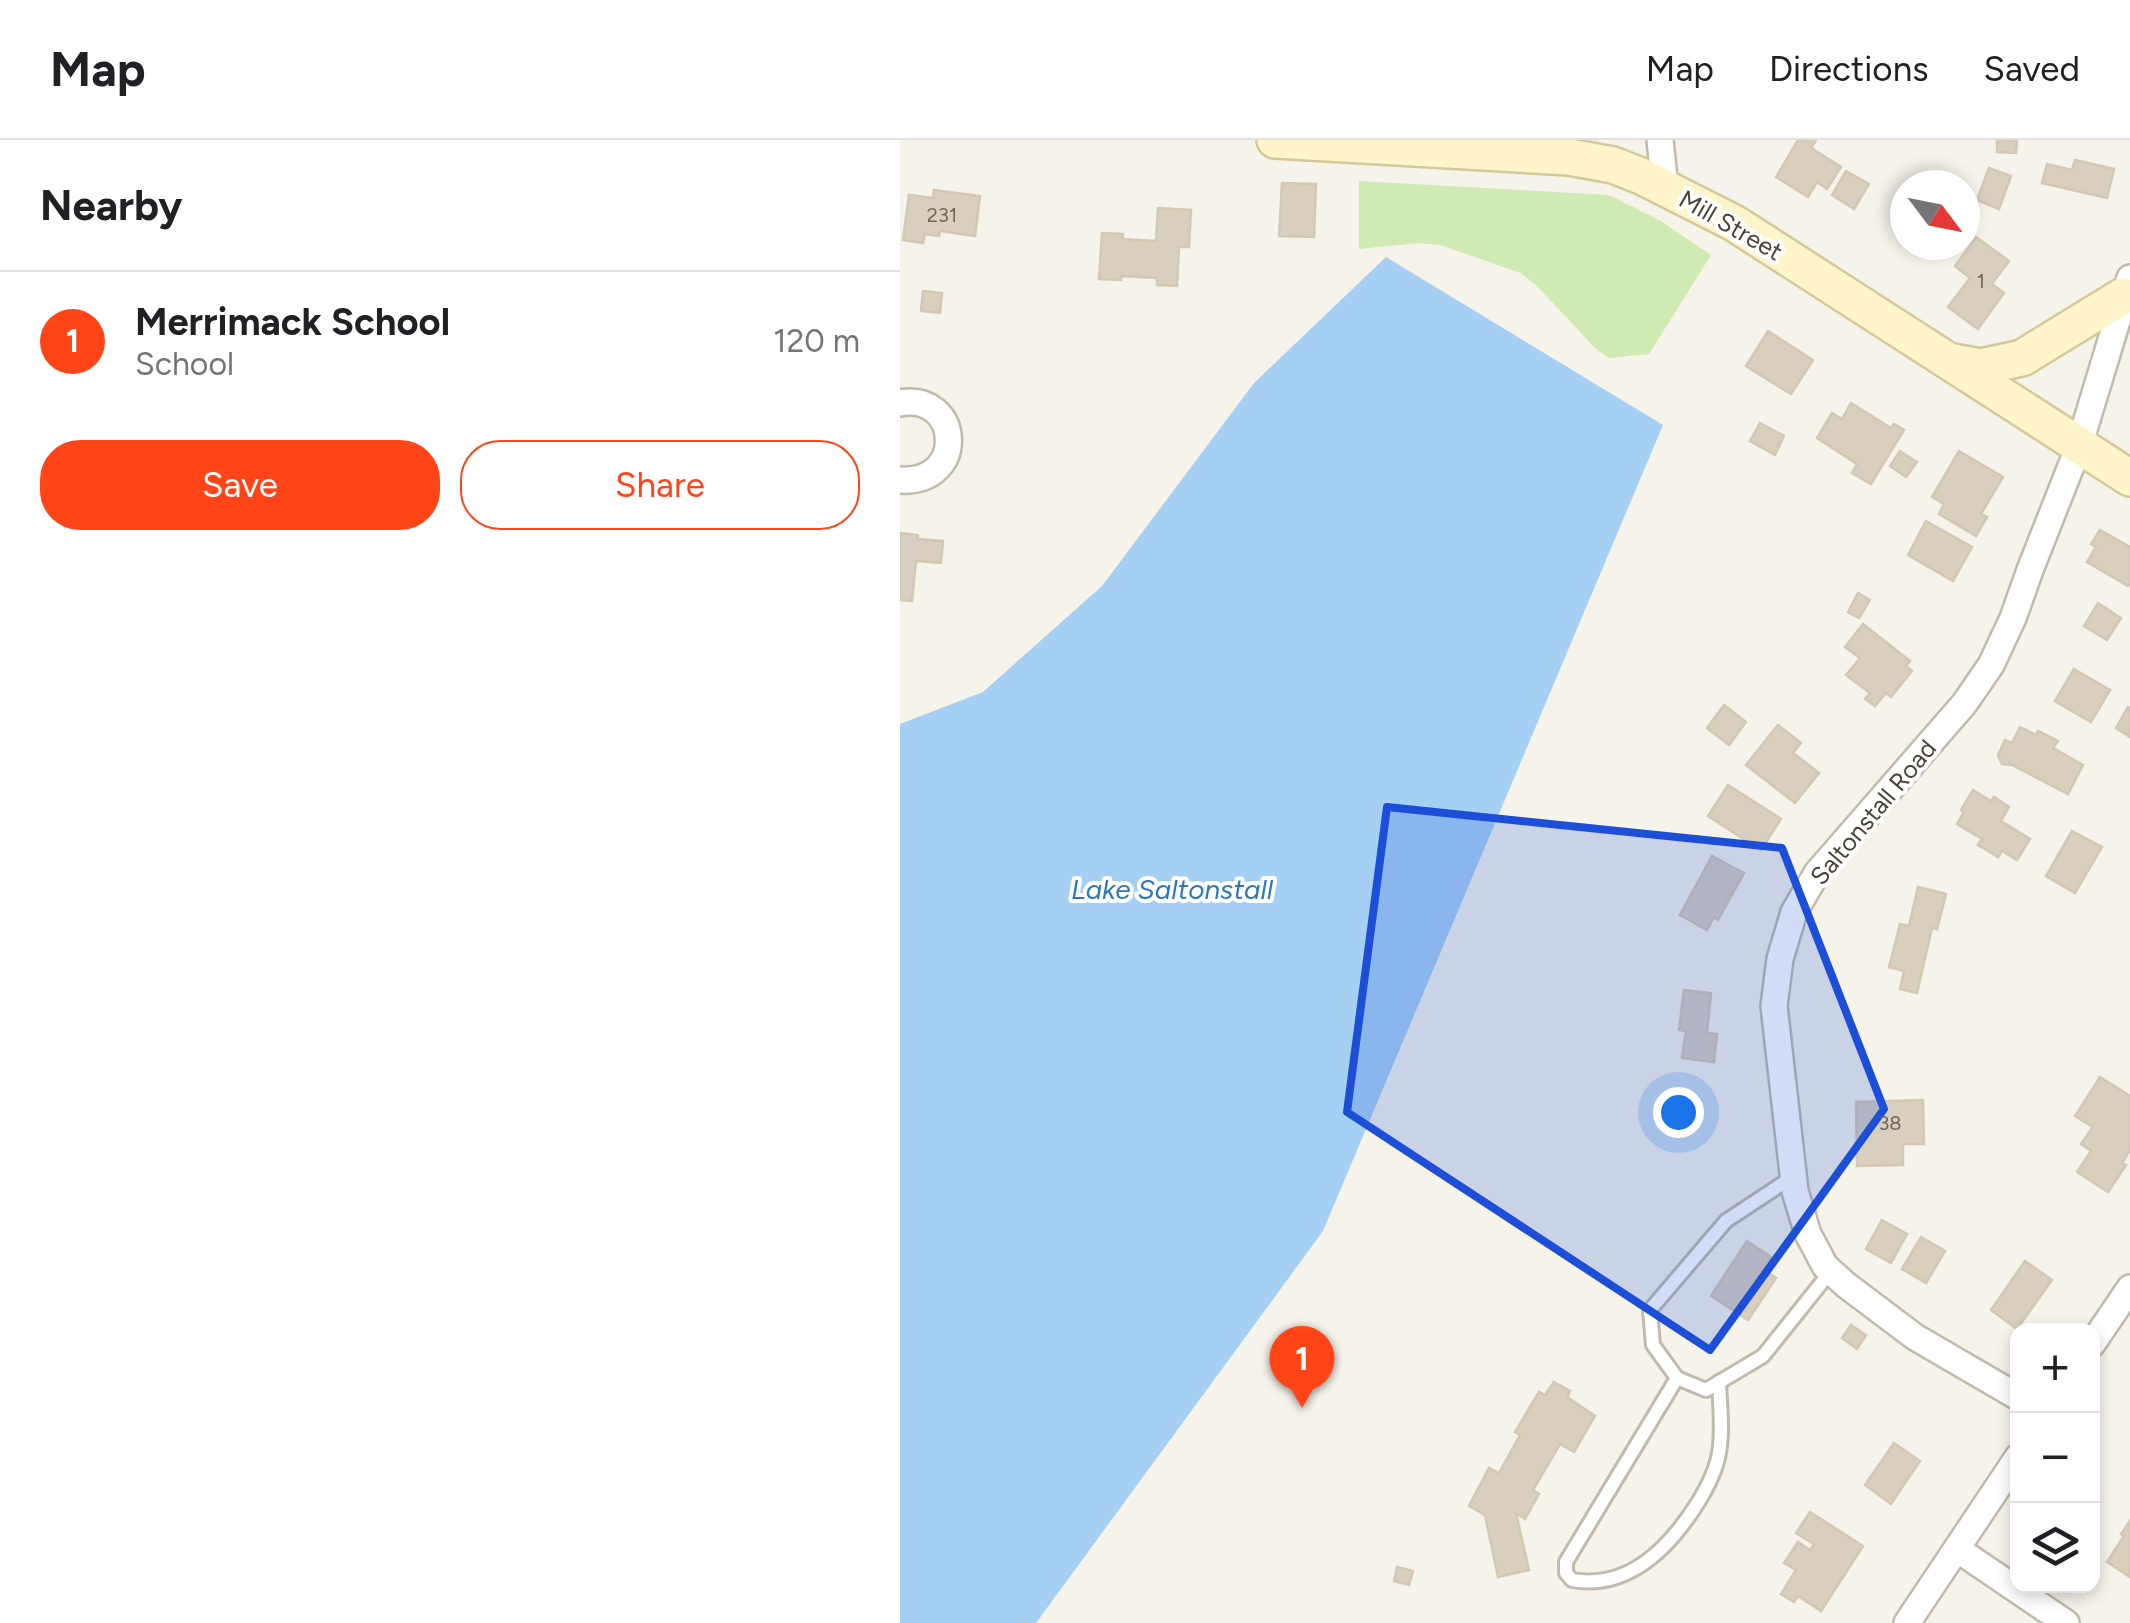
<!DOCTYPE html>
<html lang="en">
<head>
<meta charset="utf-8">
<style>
	:root { --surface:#fff; --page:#f2f2f2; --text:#202124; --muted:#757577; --line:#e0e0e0; --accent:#ff4518 }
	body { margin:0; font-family:Figtree,sans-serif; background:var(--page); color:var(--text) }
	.controls { position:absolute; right:30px; bottom:30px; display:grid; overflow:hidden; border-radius:20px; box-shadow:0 5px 15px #0003 }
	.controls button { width:90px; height:90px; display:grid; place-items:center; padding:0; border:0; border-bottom:2px solid var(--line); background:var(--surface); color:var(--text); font:50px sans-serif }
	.compass { position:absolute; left:990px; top:30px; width:90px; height:90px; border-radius:50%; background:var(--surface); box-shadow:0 5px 15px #0003; rotate:122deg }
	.you { position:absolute; left:778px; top:972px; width:35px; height:35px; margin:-25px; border:8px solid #fff; border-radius:50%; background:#1a73e8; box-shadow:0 0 0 15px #1a73e833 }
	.badge { display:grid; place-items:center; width:65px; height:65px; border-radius:50%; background:var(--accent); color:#fff; font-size:32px; font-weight:700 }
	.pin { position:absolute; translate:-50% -82px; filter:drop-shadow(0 2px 5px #0008) }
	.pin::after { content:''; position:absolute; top:52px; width:35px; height:30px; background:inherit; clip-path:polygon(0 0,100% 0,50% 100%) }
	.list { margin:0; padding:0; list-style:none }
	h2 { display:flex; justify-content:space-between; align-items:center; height:130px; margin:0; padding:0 40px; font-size:42px }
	h2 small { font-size:32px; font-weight:400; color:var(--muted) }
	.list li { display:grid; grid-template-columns:65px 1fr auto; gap:30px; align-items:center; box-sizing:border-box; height:140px; padding:0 40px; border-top:2px solid var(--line) }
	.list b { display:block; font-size:38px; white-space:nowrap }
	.list p { margin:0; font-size:32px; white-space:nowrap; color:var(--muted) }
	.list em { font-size:32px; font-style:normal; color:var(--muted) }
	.actions { display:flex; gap:20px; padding:30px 40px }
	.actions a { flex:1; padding:22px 0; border:2px solid var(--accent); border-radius:40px; text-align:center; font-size:35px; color:var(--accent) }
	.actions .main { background:var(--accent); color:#fff }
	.icon { flex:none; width:55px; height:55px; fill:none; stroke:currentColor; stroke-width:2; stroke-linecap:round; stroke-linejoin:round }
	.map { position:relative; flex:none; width:1230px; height:1483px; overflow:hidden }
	header { display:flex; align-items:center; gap:60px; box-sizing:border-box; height:140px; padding:0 50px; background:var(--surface); border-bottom:2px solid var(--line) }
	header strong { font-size:48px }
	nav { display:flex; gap:55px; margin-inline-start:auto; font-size:35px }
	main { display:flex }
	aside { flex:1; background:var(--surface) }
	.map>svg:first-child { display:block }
</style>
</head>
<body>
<header>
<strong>Map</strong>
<nav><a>Map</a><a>Directions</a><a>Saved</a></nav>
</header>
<main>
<aside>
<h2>Nearby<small></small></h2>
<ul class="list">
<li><span class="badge">1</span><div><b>Merrimack School</b><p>School</p></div><em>120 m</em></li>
</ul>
<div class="actions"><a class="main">Save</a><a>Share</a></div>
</aside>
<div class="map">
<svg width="1230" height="1483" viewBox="0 0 1230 1483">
	<rect width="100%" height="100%" fill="#f5f3ea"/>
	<polygon fill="#cfeab3" points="459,41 709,55 761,81 811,115 749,214 709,218 696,209 636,145 621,133 540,105 518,103 459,109"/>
	<polygon fill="#a6d0f3" points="486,117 763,285 423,1091 136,1483 0,1483 0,584 83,552 202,446 354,243"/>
	<g fill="#d8cfbf" stroke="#d3c8b2" stroke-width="2.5">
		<polygon points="898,0 916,0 911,8 941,27 927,49 917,42 908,57 876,37"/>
		<polygon points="1097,0 1117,1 1116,13 1097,12"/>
		<polygon points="1175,20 1214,29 1207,58 1142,43 1147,24 1172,30"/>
		<polygon points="1089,28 1111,36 1099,69 1077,60"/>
		<polygon points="946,31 969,44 954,69 932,55"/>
		<polygon points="382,43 416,44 414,97 379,96"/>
		<polygon points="34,50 80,56 75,96 40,91 39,96 25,94 23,103 3,100 9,55 33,58"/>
		<polygon points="258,68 291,70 289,107 279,107 277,146 257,145 257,138 221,136 221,140 199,139 202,93 223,94 223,99 256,101"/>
		<polygon points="1076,97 1109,121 1092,144 1104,153 1078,189 1048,167 1070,138 1055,126"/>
		<polygon points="23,151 42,153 40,173 21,171"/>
		<polygon points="868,191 913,220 891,254 846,226"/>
		<polygon points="951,263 991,288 994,284 1004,290 971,344 952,333 957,324 917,298 932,273 942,279"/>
		<polygon points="860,283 884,296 875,315 850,301"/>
		<polygon points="1000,311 1017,322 1006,337 990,326"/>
		<polygon points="1059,311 1103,337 1081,374 1087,377 1076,396 1039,374 1044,364 1032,357"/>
		<polygon points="1026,381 1072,407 1053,441 1008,415"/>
		<polygon points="1200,390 1230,407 1230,443 1228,446 1187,422 1196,407 1191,404"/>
		<polygon points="0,393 18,395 18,399 43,401 41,423 16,421 12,461 0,460"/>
		<polygon points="958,453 970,460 959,478 948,472"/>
		<polygon points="1198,463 1221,478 1207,500 1184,486"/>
		<polygon points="963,484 1010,521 1006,526 1012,531 991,557 986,553 975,566 965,559 970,553 946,535 960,518 945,507"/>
		<polygon points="1174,529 1210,550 1191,582 1155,561"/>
		<polygon points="824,565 846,582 829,605 807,588"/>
		<polygon points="1228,567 1230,568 1230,597 1216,588"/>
		<polygon points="878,585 901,603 893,613 919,633 895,663 846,625"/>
		<polygon points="1120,587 1136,595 1138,591 1158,601 1153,608 1183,625 1168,654 1112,625 1102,624 1098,615 1105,600 1112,603"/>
		<polygon points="828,645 881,679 861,710 808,676"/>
		<polygon points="1073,650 1091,661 1094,657 1109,667 1101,681 1130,699 1117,720 1102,711 1098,717 1078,705 1082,699 1057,684 1064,672 1061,670"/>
		<polygon points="1172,691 1202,707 1175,753 1146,736"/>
		<polygon points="812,716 844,733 818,780 814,777 807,790 780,775"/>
		<polygon points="1018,747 1046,754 1037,789 1032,788 1017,853 1000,849 1004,831 989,827 1000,784 1009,786"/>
		<polygon points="784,850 811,853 807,893 817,894 814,922 782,918 786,891 779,890"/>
		<polygon points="1200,937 1230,956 1230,1010 1222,1023 1226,1025 1208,1052 1177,1032 1191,1011 1181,1004 1193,987 1175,976"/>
		<polygon points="1023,960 1024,1004 1003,1004 1003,1025 957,1026 956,962"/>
		<polygon points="982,1080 1007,1094 991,1123 966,1109"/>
		<polygon points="1021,1097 1045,1111 1026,1143 1002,1129"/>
		<polygon points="847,1101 871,1117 863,1130 876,1138 848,1180 811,1156"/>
		<polygon points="1125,1121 1152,1140 1117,1189 1091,1170"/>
		<polygon points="951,1185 966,1195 957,1209 942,1198"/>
		<polygon points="654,1242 670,1251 667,1257 695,1276 674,1312 660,1304 633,1350 639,1354 625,1379 616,1373 629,1430 598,1437 585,1375 569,1366 589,1328 599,1333 620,1295 615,1292 639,1252 645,1255"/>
		<polygon points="994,1303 1020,1321 991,1364 965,1345"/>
		<polygon points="910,1372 963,1406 921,1471 898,1456 894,1462 881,1454 896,1430 884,1423 898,1402 910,1410 914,1404 896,1393"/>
		<polygon points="1230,1381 1230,1437 1207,1422 1224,1396 1221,1394"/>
		<polygon points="497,1427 513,1431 509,1445 494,1441"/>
	</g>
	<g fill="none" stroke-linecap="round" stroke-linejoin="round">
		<defs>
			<g id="lane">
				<polyline points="894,1036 826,1081 750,1170 753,1205 777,1238 806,1250 863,1216 931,1131"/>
				<path d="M 777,1238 L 666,1422 L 666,1433 L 672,1440 C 729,1450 769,1408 797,1364 C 807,1348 816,1331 819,1313 C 823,1290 820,1266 819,1242"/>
			</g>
			<g id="street">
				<polyline points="760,0 765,48"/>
				<path d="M 0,263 C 61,252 68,344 0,340"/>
				<polyline points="1192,1204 1230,1148"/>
				<polyline points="1118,1257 1015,1197 946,1145 925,1126 908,1094 895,1051 874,866 880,819 894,772 917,733 1064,564 1091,525 1113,478 1130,430 1179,306 1230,138"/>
				<polyline points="1057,1409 1166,1483"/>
				<polyline points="1007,1483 1118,1317"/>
			</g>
			<g id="secondary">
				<polyline points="375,0 669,17 713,25 741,36 834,83 1230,338"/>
				<polyline points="1053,222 1080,227 1122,218 1223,156"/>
			</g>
		</defs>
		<use href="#lane" stroke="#c1bbac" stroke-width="18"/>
		<use href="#street" stroke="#c1bbac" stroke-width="30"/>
		<use href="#secondary" stroke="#d6c89a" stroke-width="40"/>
		<use href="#lane" stroke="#fff" stroke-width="12"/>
		<use href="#street" stroke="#fff" stroke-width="25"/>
		<use href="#secondary" stroke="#fff5cb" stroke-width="35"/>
	</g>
	<path fill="#1d4ed8" fill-opacity="0.2" stroke="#1d4ed8" stroke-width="8" stroke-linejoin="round" d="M 487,667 L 882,708 L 984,969 L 810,1210 L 447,972 Z"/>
	<g text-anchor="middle" stroke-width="8" stroke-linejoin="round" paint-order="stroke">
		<g font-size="20" fill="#6e675a">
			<text x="42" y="82">231</text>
			<text x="1081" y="148">1</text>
			<text x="990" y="990">38</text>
		</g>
		<g font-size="25" fill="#4a4438" stroke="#fff">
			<text transform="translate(831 85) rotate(30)" y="9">Mill Street</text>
			<text transform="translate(973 672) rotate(-50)" y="9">Saltonstall Road</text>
		</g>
		<g font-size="28" font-style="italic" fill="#2d78ba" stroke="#fff">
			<text x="272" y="759">Lake Saltonstall</text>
		</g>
	</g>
</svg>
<div class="controls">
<button>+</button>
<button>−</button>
<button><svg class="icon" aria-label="layers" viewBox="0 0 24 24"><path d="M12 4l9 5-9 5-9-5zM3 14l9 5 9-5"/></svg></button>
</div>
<svg class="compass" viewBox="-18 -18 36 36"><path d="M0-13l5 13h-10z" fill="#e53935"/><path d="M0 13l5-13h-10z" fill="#757577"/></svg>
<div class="you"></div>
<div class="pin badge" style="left:402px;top:1268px">1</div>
</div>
</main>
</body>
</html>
